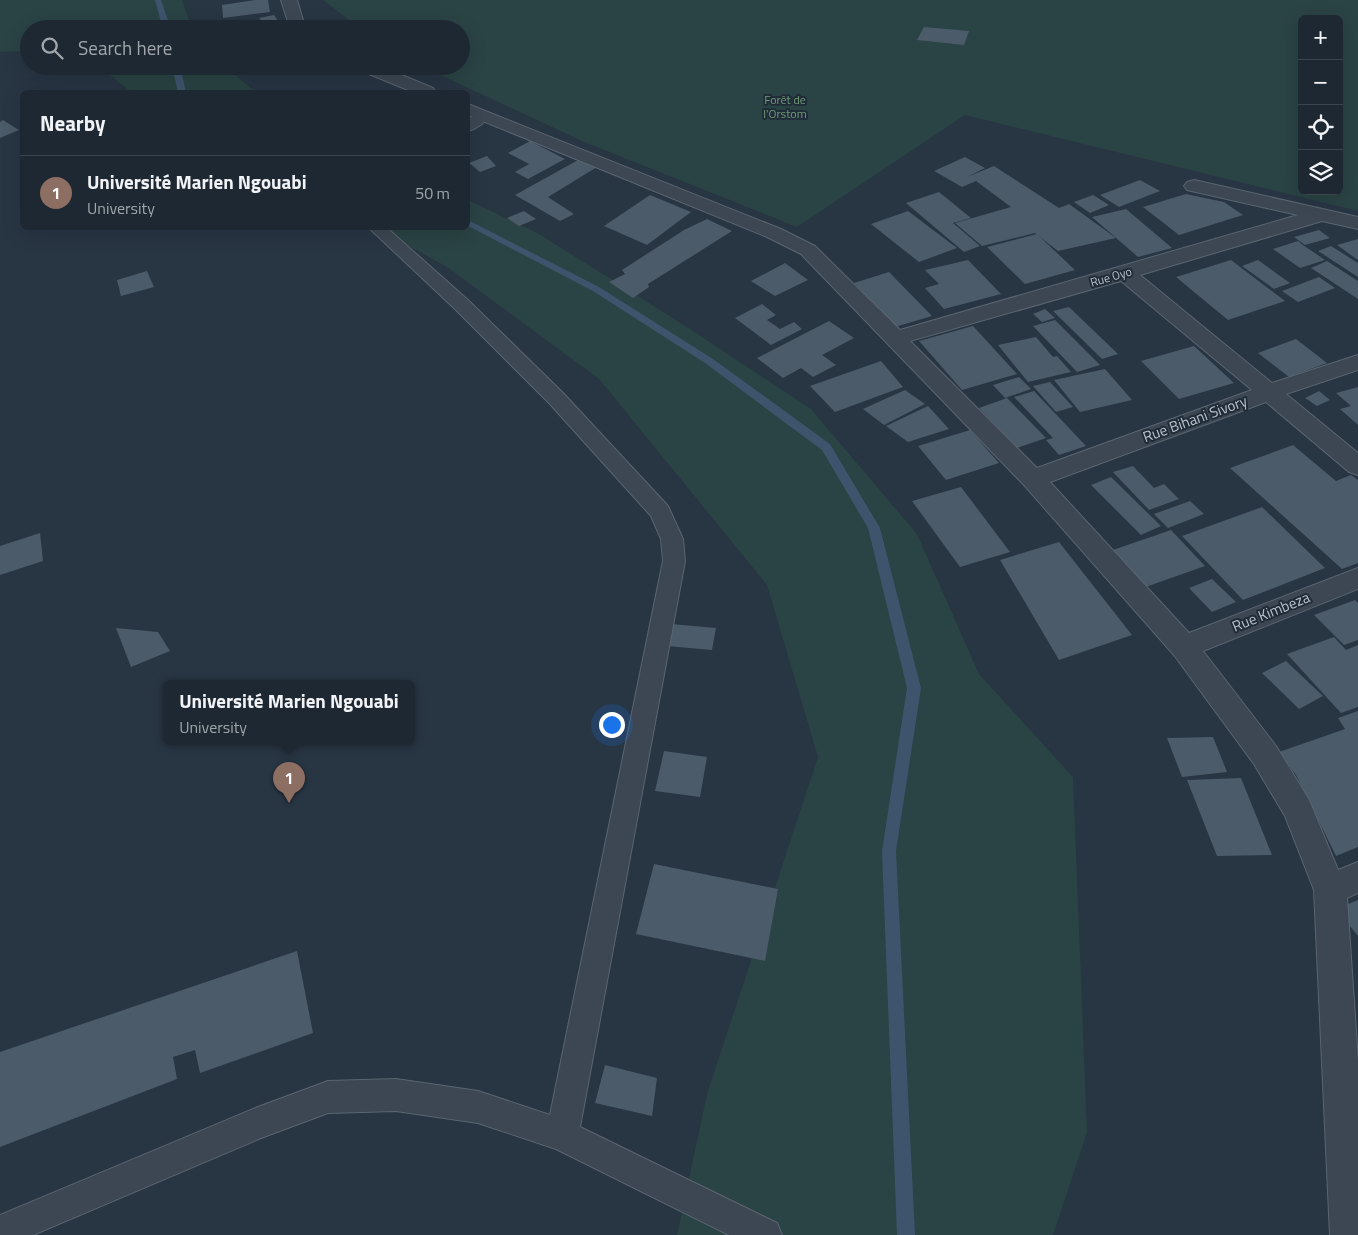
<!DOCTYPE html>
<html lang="en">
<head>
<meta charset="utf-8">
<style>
	:root { --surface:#1e2832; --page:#26303a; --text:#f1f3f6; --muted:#a1a6ac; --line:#3c444d; --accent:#94c1f7 }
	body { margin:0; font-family:"Titillium Web",sans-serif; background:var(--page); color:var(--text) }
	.controls { position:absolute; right:15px; top:15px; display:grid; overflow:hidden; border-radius:8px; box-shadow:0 5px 20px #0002 }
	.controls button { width:45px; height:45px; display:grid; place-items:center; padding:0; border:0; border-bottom:1px solid var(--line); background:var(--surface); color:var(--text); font:25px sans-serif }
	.you { position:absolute; left:611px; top:724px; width:18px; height:18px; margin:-12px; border:4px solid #fff; border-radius:50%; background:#1a73e8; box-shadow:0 0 0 8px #1a73e833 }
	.badge { display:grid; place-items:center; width:32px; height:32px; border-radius:50%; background:var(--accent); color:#fff; font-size:16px; font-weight:700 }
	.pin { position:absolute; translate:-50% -41px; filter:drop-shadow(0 1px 2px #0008) }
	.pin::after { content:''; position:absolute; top:26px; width:18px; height:15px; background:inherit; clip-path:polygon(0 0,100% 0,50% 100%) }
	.popup { position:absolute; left:163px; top:680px; width:252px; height:65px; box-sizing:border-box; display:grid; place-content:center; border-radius:8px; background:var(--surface); filter:drop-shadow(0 1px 4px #0005); font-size:16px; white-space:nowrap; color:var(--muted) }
	.popup b { font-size:19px; color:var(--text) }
	.popup::after { content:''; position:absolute; left:50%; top:100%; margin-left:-10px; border:10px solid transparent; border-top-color:var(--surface) }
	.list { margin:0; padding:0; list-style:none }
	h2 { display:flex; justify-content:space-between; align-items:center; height:65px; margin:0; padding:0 20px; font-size:21px }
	h2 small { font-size:16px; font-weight:400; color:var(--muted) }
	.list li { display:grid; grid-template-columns:32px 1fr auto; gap:15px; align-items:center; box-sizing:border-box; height:75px; padding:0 20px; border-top:1px solid var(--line) }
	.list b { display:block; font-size:19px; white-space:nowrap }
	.list p { margin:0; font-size:16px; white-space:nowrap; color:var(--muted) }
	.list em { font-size:16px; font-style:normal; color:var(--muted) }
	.icon { flex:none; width:28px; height:28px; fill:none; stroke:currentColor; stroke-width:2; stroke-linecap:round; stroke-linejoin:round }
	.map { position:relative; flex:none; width:1358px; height:1235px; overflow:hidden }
	.search { position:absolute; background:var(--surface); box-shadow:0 5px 20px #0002; left:20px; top:20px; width:450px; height:55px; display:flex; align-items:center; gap:12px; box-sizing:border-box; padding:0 18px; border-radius:28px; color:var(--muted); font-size:19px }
	.panel { position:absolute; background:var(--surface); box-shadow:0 5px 20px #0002; left:20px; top:90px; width:450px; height:140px; border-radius:8px }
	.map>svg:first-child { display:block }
</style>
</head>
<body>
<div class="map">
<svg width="1358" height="1235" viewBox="0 0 1358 1235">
	<rect width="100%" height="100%" fill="#283543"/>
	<g fill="#2a4344" fill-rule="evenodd">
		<polygon points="0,0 182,0 192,29 29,29 29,51 0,52"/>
		<path d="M 323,0 L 1358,0 L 1358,211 L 965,115 L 797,227 L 582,141 L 421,66 L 461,66 L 461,29 L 361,29 ZM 1302,19 L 1339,19 L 1339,191 L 1302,191 Z"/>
		<polygon points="99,66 225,66 255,92 131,92"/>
		<polygon points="468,200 539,234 684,325 811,409 917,534 979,674 1073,777 1087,1132 1053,1235 677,1235 707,1094 818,757 767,585 599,379 447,267 376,228 468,228"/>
	</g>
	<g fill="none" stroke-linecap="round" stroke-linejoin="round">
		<g fill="#3e546c" fill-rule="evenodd">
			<polygon points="155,0 161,0 171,29 163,29"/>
			<polygon points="172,66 180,66 186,92 178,92"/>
			<polygon points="468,220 599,287 713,359 830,444 880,528 921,688 896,851 915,1235 897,1235 882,851 907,688 868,528 822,450 705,363 593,291 468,226"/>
		</g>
	</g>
	<g fill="#4c5b69">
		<polygon points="255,0 268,0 270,12 223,18 222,5"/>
		<polygon points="274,15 278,21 264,24 259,18"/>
		<polygon points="216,22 222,28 192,29 192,28"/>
		<polygon points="924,27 969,31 964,45 917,40"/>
		<polygon points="3,120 19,130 0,138 0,122"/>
		<polygon points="530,141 565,159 528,179 515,172 529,164 508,153"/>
		<polygon points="487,156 496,166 480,172 469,163"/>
		<polygon points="965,157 985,168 967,177 994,166 1059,208 1069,204 1116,238 1058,251 1035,233 982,246 955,223 1011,207 976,181 962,187 934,171"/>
		<polygon points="580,159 597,167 548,197 574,214 560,221 515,195"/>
		<polygon points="1140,180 1160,191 1119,207 1100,195"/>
		<polygon points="939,192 971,218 953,223 980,246 964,252 906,203"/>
		<polygon points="1186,194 1224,202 1243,215 1179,235 1143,207"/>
		<polygon points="650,195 691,212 647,245 604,226"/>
		<polygon points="1093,195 1109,205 1090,213 1074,202"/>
		<polygon points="1126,209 1172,248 1138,257 1092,217"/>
		<polygon points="524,211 536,219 519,226 507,218"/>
		<polygon points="908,211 957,248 919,262 871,224"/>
		<polygon points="707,219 732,231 648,284 649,287 633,298 609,282 625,274 622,270 684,230"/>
		<polygon points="1319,230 1330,238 1305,245 1294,237"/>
		<polygon points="1037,234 1075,270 1025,284 987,247"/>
		<polygon points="1358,239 1358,260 1337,245"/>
		<polygon points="1298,241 1303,245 1325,260 1300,268 1273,249"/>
		<polygon points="1331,246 1358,263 1358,277 1318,251"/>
		<polygon points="968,260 1001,294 944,309 925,288 939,284 925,270"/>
		<polygon points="1231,260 1285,301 1228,320 1176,277"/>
		<polygon points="1258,260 1290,283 1274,289 1242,266"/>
		<polygon points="1327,261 1358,281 1358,299 1311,268"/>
		<polygon points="785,263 808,280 775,296 751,281"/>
		<polygon points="147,271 154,287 121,296 117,280"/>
		<polygon points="889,272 932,316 895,327 854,283"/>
		<polygon points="1319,277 1335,288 1298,302 1282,291"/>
		<polygon points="762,304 776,315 767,320 780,329 794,322 802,329 771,345 735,318"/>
		<polygon points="1069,307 1118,354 1102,359 1053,311"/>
		<polygon points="1045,309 1055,318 1042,322 1033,314"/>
		<polygon points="1055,320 1100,365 1077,372 1033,326"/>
		<polygon points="829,321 854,338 822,355 836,365 813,377 801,368 783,378 757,358"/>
		<polygon points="973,326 1017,374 962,390 919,341"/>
		<polygon points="1036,337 1053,357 1057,356 1071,372 1028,382 998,345"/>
		<polygon points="1296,339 1327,363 1289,377 1258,353"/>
		<polygon points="1194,346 1234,383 1179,399 1141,361"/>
		<polygon points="881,361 903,387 835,412 810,386"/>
		<polygon points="1105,369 1132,400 1080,412 1054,380"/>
		<polygon points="1019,377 1031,389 1005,398 993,385"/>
		<polygon points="1050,382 1073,407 1056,412 1033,386"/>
		<polygon points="1358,387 1358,425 1340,409 1351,406 1336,393"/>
		<polygon points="905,390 925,404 884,425 863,409"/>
		<polygon points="1034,391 1086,446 1059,455 1046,440 1053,438 1014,397"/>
		<polygon points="1319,391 1330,400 1317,406 1305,398"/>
		<polygon points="1007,398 1046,438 1017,448 979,408"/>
		<polygon points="928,406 949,429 908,442 886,426"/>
		<polygon points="970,430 999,463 946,480 918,446"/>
		<polygon points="1293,445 1336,481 1351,475 1358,480 1358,563 1342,569 1230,468"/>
		<polygon points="1133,466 1154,488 1164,484 1179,499 1149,510 1113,472"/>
		<polygon points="1111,477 1161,526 1141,535 1091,485"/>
		<polygon points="961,487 1010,552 960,567 912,501"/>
		<polygon points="1190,501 1204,514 1168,528 1154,514"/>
		<polygon points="1262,507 1325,568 1243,600 1182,536"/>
		<polygon points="1171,530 1205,566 1140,589 1107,552"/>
		<polygon points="40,533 43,561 0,575 0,546"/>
		<polygon points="1059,542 1132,635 1059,660 1000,560"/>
		<polygon points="1212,579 1236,602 1212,612 1189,588"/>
		<polygon points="1355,600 1358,603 1358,640 1344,645 1314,615"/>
		<polygon points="671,624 716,628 712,650 667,646"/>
		<polygon points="116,628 158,632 170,651 131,667"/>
		<polygon points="1334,637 1346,650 1358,645 1358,707 1341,713 1287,654"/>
		<polygon points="1286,661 1323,696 1299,709 1262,673"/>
		<polygon points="1358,711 1358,847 1336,856 1296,775 1279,752 1345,729 1338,718"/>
		<polygon points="1213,737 1227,772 1182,777 1167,738"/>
		<polygon points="664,751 707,757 700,797 655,791"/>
		<polygon points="1241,778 1272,855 1217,856 1187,780"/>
		<polygon points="654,864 778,889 765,961 636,934"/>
		<polygon points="1358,900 1358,936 1336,909"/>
		<polygon points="297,951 313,1033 200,1073 195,1050 173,1057 177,1079 0,1147 0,1052"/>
		<polygon points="605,1065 657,1078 652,1116 595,1103"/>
	</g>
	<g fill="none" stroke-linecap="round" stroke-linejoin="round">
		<defs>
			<g id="lane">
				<path d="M 483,110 L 491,115 C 486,122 476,129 468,131 L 468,119 Z"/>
				<polygon points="369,228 387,228 469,301 563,393 668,506 683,539 685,561 580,1127 777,1223 782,1235 729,1235 556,1149 478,1123 396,1111 328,1113 261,1138 33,1235 0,1235 0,1215 258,1107 328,1081 396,1079 478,1091 550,1115 663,561 661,539 651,516 549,403 455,309"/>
			</g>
			<g id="street">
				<polygon points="281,0 297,0 303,20 311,29 294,29 288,22"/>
				<polygon points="357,66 380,66 433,88 436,92 413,92 359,70"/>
				<path d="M 468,104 L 781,229 L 815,246 L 900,330 L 1298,215 L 1187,190 L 1184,186 L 1187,182 L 1194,180 L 1358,217 L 1358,229 L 1322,221 L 1140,275 L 1272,383 L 1358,355 L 1358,370 L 1286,394 L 1358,453 L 1358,475 L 1349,472 L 1266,402 L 1050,482 L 1189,633 L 1358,568 L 1358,589 L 1203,651 L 1276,746 L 1309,800 L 1338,870 L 1358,862 L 1358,893 L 1347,898 L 1358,1061 L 1358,1235 L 1330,1235 L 1314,890 L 1285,816 L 1254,764 L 1174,655 L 1024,485 L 801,254 L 767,237 L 468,115 ZM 1121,281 L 1252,390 L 1037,468 L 910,341 Z"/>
			</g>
		</defs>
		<use href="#lane" stroke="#5a6570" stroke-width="2"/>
		<use href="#street" stroke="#5a6570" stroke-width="2"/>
		<use href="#lane" fill="#3c4753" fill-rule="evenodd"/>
		<use href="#street" fill="#3c4753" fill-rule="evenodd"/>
	</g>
	<g text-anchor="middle" stroke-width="4" stroke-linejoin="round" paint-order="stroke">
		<g font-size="12" fill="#719d78" stroke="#202c38">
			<text x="785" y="104">Forêt de<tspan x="785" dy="14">l'Orstom</tspan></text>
		</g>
		<g font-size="12" fill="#b9c2cc" stroke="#202c38">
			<text transform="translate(1111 277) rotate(-16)" y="4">Rue Oyo</text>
		</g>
		<g font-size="15" fill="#b9c2cc" stroke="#202c38">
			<text transform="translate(1195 419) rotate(-20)" y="5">Rue Bihani Sivory</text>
			<text transform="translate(1271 612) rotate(-22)" y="5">Rue Kimbeza</text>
		</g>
	</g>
</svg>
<div class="controls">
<button>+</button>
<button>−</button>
<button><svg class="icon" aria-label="locate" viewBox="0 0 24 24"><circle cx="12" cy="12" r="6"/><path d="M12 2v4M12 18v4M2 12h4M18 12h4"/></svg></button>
<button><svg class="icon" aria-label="layers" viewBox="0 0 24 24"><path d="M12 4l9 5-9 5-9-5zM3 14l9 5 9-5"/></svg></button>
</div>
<div class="you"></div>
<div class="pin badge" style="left:289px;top:803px;background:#8d6e63">1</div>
<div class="popup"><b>Université Marien Ngouabi</b>University</div>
<div class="search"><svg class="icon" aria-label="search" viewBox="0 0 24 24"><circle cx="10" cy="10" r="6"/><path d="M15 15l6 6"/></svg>Search here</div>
<section class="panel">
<h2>Nearby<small></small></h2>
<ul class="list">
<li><span class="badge" style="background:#8d6e63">1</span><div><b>Université Marien Ngouabi</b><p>University</p></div><em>50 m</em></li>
</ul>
</section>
</div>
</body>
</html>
